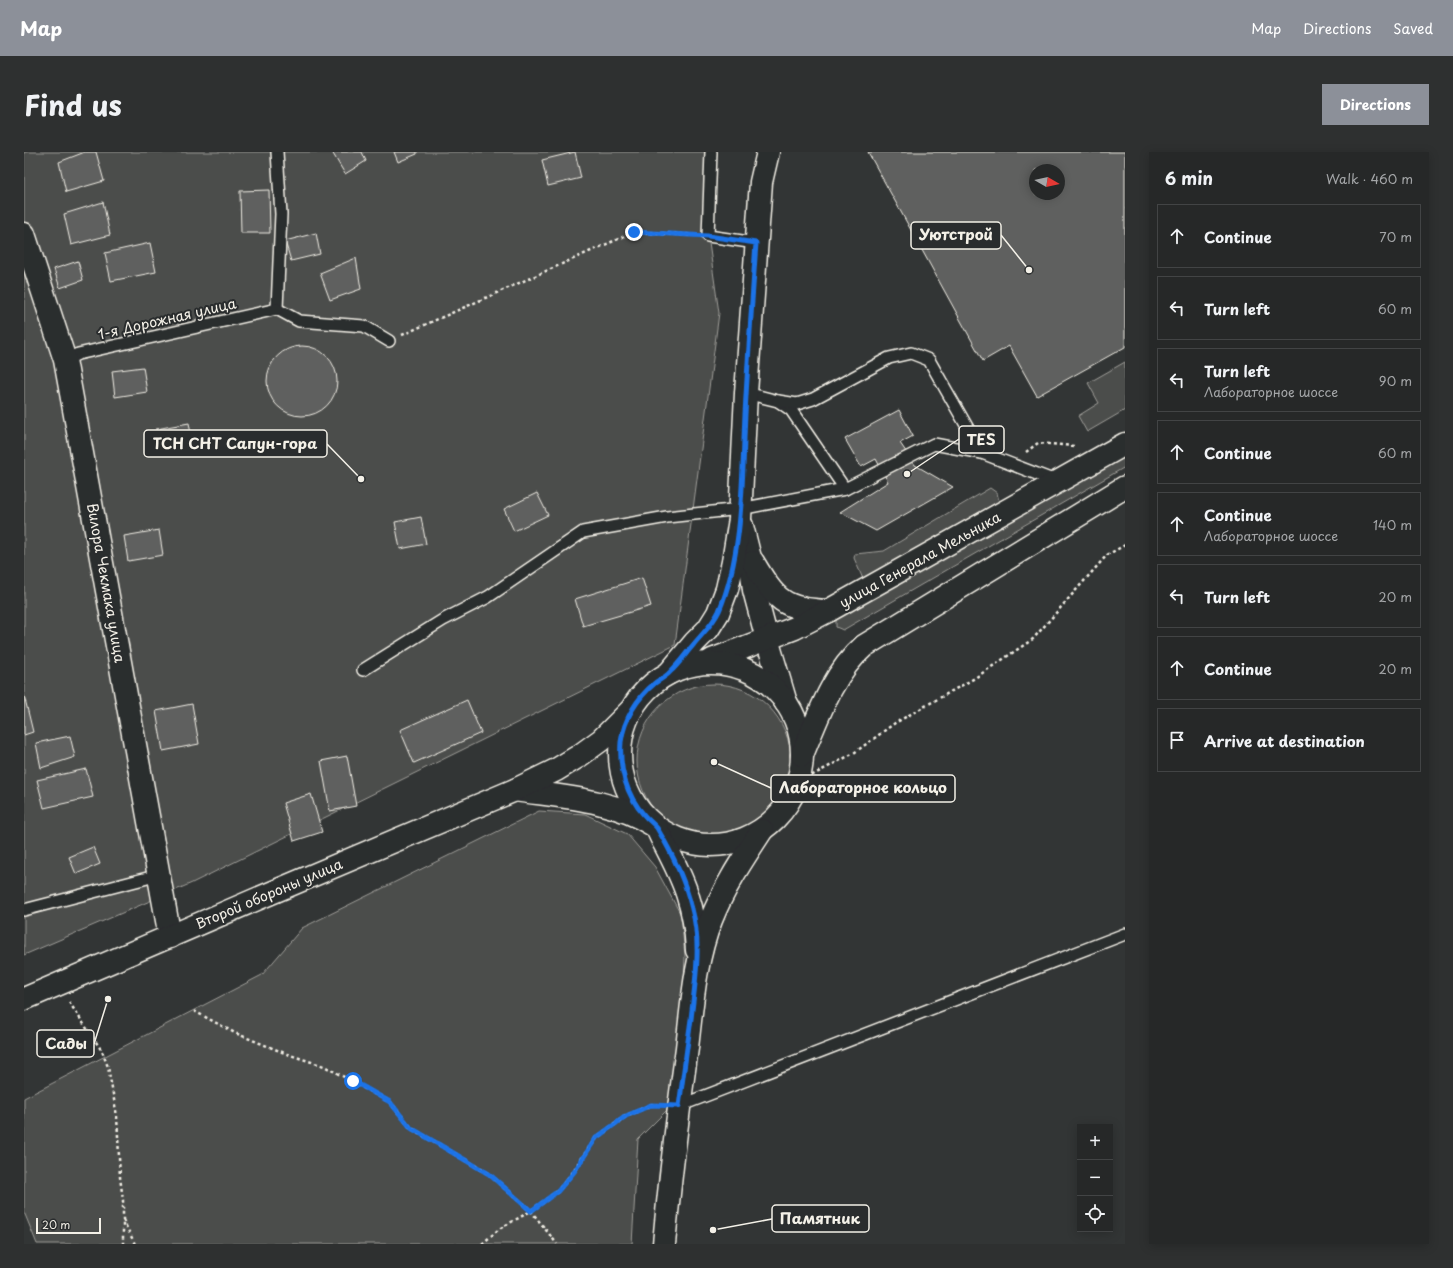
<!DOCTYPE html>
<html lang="en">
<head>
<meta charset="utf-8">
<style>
	:root { --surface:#262828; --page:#2e3030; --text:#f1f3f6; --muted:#a4a6a8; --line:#424445; --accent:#8c9099 }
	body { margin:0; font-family:"Playpen Sans",sans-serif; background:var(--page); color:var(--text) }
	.controls { position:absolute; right:12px; bottom:12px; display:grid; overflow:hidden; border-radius:0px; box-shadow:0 2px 10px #0003 }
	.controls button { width:36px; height:36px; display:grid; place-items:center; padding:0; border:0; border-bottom:1px solid var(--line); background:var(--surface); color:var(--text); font:20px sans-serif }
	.compass { position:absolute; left:1005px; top:12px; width:36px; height:36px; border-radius:50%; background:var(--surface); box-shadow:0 2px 10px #0003; rotate:99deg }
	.scale { position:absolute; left:12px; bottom:10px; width:65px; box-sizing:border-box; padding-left:4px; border:2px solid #f4f1e8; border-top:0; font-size:11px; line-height:14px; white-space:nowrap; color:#f4f1e8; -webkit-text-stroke:3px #2a2d2e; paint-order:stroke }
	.stop { position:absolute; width:12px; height:12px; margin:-9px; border:3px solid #1a73e8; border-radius:50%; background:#fff }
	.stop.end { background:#1a73e8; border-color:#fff; box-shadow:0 1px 4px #0008 }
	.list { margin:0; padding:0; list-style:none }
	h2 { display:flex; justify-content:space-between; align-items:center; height:52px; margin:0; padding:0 16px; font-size:17px }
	h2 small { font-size:13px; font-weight:400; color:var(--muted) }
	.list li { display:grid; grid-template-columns:26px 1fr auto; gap:12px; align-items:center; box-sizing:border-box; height:64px; margin:0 8px 8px; padding:0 8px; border:1px solid var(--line); border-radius:0px }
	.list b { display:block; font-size:15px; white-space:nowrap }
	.list p { margin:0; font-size:13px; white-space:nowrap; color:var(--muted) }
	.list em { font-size:13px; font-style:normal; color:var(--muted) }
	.icon { flex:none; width:22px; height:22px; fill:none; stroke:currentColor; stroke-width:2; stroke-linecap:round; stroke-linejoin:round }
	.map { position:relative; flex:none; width:1101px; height:1092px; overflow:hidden; border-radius:0px }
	header { display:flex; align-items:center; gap:24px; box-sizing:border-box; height:56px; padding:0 20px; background:var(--accent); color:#fff }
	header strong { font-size:19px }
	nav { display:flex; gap:22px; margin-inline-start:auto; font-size:14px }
	.intro { display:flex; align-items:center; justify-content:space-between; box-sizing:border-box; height:96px; padding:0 24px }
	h1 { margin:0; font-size:28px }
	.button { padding:10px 18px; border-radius:0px; background:var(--accent); color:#fff; font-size:14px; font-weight:700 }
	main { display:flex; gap:24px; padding:0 24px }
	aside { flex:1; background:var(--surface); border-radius:0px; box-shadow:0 2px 10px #0003 }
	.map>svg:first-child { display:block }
</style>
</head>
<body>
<header>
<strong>Map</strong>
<nav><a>Map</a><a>Directions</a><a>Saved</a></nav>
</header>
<div class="intro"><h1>Find us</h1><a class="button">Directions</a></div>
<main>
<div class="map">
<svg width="1101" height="1092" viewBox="0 0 1101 1092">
	<rect width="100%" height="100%" fill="#323535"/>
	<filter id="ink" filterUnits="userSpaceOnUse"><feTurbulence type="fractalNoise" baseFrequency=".025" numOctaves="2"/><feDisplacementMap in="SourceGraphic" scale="8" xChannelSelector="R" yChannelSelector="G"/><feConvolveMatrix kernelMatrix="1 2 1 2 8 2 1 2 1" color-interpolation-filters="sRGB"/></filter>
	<g filter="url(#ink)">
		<g fill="#4b4d4c" stroke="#a09f9a">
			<polygon points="0,0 687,0 684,84 695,161 651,493 168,731 0,803"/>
			<polygon points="1101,210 1101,258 1063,280 1054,264 1075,251 1064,231"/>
			<polygon points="1101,300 1101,315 819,478 812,475 812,468 825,460"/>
			<polygon points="966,336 973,341 975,349 839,427 830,406 831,402 860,399"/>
			<circle cx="690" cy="609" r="77"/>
			<polygon points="515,659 561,662 603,682 631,715 657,763 661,804 659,848 643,958 614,987 608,1092 13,1092 0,1060 0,946 238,823 278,776"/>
		</g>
		<g fill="#5f605f" stroke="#f4f1e8" fill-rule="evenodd">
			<polygon points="61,0 72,0 80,29 42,40 35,10"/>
			<polygon points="308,0 338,0 342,9 321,22"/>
			<polygon points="370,0 393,0 393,2 374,10"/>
			<polygon points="551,0 557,26 524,34 518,8"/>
			<path d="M 844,0 L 1101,0 L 1101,195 L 1013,244 L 985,194 L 959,209 ZM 1011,18 L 1035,18 L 1035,42 L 1011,42 Z"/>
			<polygon points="245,38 246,81 217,81 216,39"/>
			<polygon points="79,50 86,83 47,93 40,62"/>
			<polygon points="292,81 296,102 267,109 261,89"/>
			<polygon points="126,91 132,120 87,129 81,101"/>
			<polygon points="332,106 337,137 306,148 296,121"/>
			<polygon points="54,109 59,128 36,136 30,117"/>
			<circle cx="278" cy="229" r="35"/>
			<polygon points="119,215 123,240 91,245 88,219"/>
			<polygon points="875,258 889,284 876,291 891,313 929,335 852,379 816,360 864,330 852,307 837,315 821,287"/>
			<polygon points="165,271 169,293 135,299 132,277"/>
			<polygon points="513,341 524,363 490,379 480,357"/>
			<polygon points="397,365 402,392 376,397 371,370"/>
			<polygon points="135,378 139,403 104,409 100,384"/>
			<polygon points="618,426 627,454 559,474 551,447"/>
			<polygon points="0,543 9,580 0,583"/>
			<polygon points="443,548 457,581 390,611 376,578"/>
			<polygon points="168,552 175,592 139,599 132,559"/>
			<polygon points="46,584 51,605 17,616 12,591"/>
			<polygon points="323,604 332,654 306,659 297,609"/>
			<polygon points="62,617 69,645 20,656 13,628"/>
			<polygon points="287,642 298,680 270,689 259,651"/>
			<polygon points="69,695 76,712 52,722 45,705"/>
		</g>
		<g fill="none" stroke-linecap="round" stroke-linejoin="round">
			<defs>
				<g id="lane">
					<polyline points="253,0 257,62 253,157"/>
					<polyline points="687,0 684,84 732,91"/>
					<polyline points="253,157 275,169 340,174 365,189"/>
					<polyline points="41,208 54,202 253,157"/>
					<polyline points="722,241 754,249 767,258 821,337"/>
					<polyline points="754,249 773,252 789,247 865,206 887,201 905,208 958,301"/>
					<polyline points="339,518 419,468 464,445 559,380 643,365 716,357 821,337 910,292 958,301 1034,330"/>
					<polyline points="0,758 135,723"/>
					<polyline points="655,954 1101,782"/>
				</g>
				<polyline id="street" points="0,82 41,208 146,785"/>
				<g id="secondary">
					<polyline points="718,374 726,406 730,438 743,487 762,551"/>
					<path d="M 729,410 C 751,447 759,458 804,459"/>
					<polyline points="645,521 671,490 684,477 694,461 703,437 709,410 716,367 722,241 737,30 744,0"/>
				</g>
				<g id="primary">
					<polyline points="688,508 771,476 804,459 1101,292"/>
					<circle cx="687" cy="602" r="91"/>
					<path d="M 778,603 C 794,565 808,522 840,494 L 1101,335"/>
					<path d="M 491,638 C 538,645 588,647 629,673 C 634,676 637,686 640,691 C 660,729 671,754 673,798"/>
					<polyline points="0,847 247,741 491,638 532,618 555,604 577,588 608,557"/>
					<path d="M 640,1092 C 646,1026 654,961 663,896 C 668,853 671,808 687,768 C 700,735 719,707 738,678"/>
				</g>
			</defs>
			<use href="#lane" stroke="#f4f1e8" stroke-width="14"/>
			<use href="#street" stroke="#f4f1e8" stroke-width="25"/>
			<use href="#secondary" stroke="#f4f1e8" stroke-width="25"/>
			<use href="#primary" stroke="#f4f1e8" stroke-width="25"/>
			<g stroke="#f4f1e8" stroke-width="2.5" stroke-dasharray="3 3" stroke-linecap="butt">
				<polyline points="378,183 610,80 667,83"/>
				<polyline points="1002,300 1014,291 1051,294"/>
				<polyline points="772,632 830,601 871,571 951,526 1009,487 1083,403 1101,393"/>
				<polyline points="45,850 78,899 84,915 93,964 96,1025 99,1048 99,1092"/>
				<polyline points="170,859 211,881 263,902 300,914 366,950 387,976 465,1022 507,1059 533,1092"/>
				<polyline points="99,1068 111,1092"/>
				<polyline points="458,1092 475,1077 507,1059 534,1039 549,1020 572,986 602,964 627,953 633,953"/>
			</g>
			<use href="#lane" stroke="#2a2d2e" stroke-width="11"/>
			<use href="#street" stroke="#2a2d2e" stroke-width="22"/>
			<use href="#secondary" stroke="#2a2d2e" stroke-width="22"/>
			<use href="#primary" stroke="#2a2d2e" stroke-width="22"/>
		</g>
	</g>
	<g fill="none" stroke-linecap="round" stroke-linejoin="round" filter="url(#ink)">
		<path stroke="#1a73e8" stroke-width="5" d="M 329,929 L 366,950 L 387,976 L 465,1022 L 507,1059 L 534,1039 L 550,1020 L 572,986 L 602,964 L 627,953 L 655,954 C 659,925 663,896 667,867 C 671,830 678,793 668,757 C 661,728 648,701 633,676 C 629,671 624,668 620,663 C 602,643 595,616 597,590 C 600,567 613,546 631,531 C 636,527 642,525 646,520 C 655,512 662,501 670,492 C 679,481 689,472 695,459 C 720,400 718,325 721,262 C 724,205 728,148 732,91 L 684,84 L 610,80"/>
	</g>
	<g text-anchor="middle" stroke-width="4" stroke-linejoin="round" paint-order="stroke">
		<g font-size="14" fill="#f4f1e8" stroke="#2a2d2e">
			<text transform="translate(143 167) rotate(-13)" y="5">1-я Дорожная улица</text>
			<text transform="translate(896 408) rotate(-29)" y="5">улица Генерала Мельника</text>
			<text transform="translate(82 431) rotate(80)" y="5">Вилора Чекмака улица</text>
			<text transform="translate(245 742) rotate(-23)" y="5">Второй обороны улица</text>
		</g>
	</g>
	<path fill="none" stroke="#f4f1e8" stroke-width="1.5" d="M1005 118L977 83M883 322L935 287M337 327L303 292M690 610L747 636M84 847L70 892M689 1078L748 1067"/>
	<g fill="#f4f1e8" stroke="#2a2d2e" stroke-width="1.5">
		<circle cx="1005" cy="118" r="4"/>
		<circle cx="883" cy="322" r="4"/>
		<circle cx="337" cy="327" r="4"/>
		<circle cx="690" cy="610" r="4"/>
		<circle cx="84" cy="847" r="4"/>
		<circle cx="689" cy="1078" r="4"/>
	</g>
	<g fill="#2a2d2e" stroke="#f4f1e8" stroke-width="1.5">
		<rect x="887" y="70" width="90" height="27" rx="4"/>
		<rect x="935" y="274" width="45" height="27" rx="4"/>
		<rect x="120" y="278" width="183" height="27" rx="4"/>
		<rect x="747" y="623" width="184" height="27" rx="4"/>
		<rect x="13" y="878" width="57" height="27" rx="4"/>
		<rect x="748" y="1053" width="97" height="27" rx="4"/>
	</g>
	<g font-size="15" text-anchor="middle" font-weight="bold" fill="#f4f1e8">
		<text x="932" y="88">Уютстрой</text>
		<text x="957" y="293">TES</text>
		<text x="211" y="297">ТСН СНТ Сапун-гора</text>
		<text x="839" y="641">Лабораторное кольцо</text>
		<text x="42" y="897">Сады</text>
		<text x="796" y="1072">Памятник</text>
	</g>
</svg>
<div class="controls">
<button>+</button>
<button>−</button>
<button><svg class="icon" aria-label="locate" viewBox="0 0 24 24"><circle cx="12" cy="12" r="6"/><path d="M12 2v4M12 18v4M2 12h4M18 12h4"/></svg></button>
</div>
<svg class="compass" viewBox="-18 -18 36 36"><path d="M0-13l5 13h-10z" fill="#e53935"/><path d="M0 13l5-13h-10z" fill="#a4a6a8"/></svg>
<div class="scale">20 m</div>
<div class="stop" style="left:329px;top:929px"></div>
<div class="stop end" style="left:610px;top:80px"></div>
</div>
<aside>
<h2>6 min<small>Walk · 460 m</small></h2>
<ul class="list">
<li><svg class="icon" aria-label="ahead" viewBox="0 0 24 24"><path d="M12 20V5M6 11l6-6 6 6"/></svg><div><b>Continue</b></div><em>70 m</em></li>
<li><svg class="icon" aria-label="left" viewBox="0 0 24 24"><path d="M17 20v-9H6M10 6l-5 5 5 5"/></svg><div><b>Turn left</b></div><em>60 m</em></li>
<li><svg class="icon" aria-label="left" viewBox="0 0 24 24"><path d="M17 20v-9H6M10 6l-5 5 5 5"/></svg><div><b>Turn left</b><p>Лабораторное шоссе</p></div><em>90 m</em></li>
<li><svg class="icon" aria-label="ahead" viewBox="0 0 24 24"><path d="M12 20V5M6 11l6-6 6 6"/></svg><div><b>Continue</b></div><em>60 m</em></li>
<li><svg class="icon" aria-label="ahead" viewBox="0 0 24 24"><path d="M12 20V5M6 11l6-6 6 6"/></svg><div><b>Continue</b><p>Лабораторное шоссе</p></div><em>140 m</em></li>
<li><svg class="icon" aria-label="left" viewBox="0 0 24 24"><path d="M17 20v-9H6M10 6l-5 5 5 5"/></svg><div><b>Turn left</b></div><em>20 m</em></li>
<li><svg class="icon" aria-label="ahead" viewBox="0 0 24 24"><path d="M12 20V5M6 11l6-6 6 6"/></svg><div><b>Continue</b></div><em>20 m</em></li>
<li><svg class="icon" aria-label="arrive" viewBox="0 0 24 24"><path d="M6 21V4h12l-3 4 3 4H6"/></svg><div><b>Arrive at destination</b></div></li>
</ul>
</aside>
</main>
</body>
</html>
